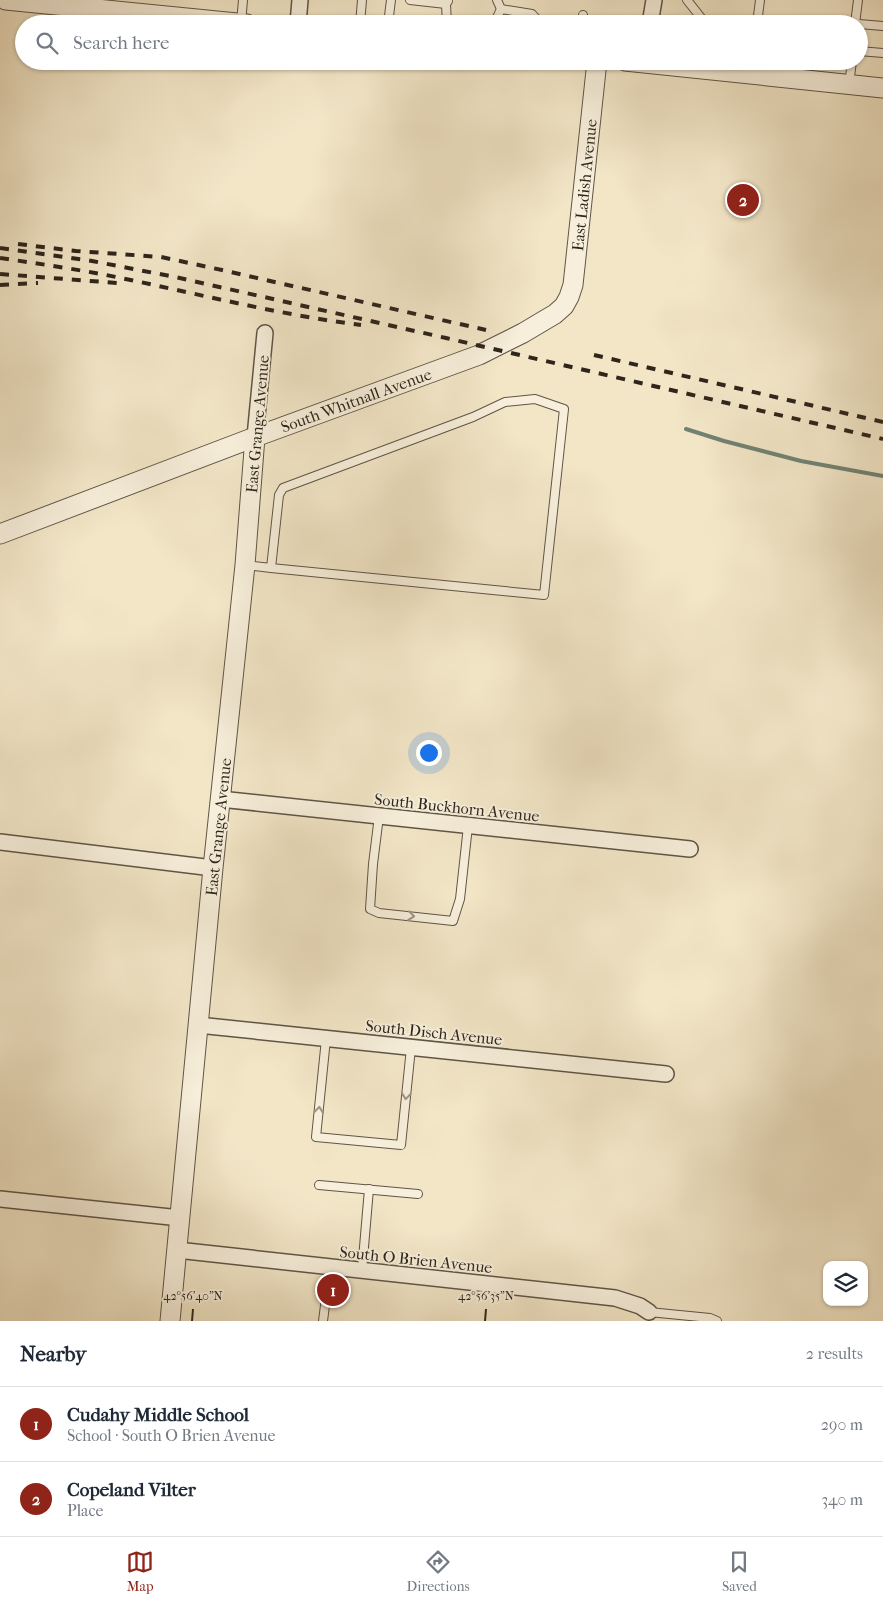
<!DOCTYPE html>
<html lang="en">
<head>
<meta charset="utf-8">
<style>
	:root { --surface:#fff; --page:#f2f2f3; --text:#1f2937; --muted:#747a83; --line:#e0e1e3; --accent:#8f2418 }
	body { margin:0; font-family:"IM FELL French Canon",serif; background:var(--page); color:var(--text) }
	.controls { position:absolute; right:15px; bottom:15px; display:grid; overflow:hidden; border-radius:10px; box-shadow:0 1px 4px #0004 }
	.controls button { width:45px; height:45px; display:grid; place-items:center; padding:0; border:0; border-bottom:1px solid var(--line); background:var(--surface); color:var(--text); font:25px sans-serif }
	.you { position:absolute; left:428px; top:752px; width:18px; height:18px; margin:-12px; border:4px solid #fff; border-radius:50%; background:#1a73e8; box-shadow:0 0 0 8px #1a73e833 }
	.badge { display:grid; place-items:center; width:32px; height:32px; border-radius:50%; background:var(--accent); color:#fff; font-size:16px; font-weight:700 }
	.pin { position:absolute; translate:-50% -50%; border:2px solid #fff; box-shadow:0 1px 5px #0006 }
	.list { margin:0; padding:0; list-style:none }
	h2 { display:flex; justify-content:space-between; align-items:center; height:65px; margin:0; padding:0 20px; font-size:21px }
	h2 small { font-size:16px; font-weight:400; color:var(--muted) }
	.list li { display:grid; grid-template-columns:32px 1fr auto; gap:15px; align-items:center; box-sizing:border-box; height:75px; padding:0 20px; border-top:1px solid var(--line) }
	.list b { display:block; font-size:19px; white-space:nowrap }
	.list p { margin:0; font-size:16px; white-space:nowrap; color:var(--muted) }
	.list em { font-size:16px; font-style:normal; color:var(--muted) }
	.icon { flex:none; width:28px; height:28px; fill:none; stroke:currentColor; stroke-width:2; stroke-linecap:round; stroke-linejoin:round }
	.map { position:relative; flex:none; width:883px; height:1321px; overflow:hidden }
	.search { position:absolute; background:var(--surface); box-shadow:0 1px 4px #0004; left:15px; right:15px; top:15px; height:55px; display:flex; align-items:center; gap:12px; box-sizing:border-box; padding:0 18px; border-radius:28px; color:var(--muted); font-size:19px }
	.sheet { height:215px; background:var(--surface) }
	nav { display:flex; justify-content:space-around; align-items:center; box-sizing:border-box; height:70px; border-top:1px solid var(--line); background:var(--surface); font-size:14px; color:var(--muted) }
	nav a { display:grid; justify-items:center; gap:2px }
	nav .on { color:var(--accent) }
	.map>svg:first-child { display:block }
</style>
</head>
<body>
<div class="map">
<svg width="883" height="1321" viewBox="0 0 883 1321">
	<rect width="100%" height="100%" fill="#f2e6c7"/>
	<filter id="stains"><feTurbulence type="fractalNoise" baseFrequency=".004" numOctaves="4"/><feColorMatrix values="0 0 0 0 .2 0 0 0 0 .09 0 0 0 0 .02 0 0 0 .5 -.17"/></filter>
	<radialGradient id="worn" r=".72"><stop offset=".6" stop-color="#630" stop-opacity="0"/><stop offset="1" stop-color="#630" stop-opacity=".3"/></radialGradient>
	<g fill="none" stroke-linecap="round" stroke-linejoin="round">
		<polyline stroke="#718273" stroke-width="4" points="686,429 724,441 801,461 883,476"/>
		<defs>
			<g id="service">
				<polyline points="410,0 446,4"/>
				<polyline points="497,0 501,9 532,14 541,24"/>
				<polyline points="687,0 706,24"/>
				<polyline points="583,15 584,24"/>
				<polyline points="241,23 243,0"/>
				<polyline points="360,24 362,0"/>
				<polyline points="388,24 391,0"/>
				<polyline points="447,24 446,4 448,1"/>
				<polyline points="494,24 501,9"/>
				<polyline points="757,24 760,0"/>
				<polyline points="855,24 858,0"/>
				<polyline points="859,24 883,26"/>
				<polyline points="859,51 883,53"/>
				<polyline points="751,75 752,61"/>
				<polyline points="849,85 852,61"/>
				<polyline points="245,565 271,568 544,595 564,409 535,399 505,402 473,417 283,488 279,495 271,568"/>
				<polyline points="379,816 373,864 370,909 379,913 453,921 460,899 468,826"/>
				<polyline points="326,1039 316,1137 401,1145 411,1048"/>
				<polyline points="319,1185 418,1194"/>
				<polyline points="362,1270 369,1189"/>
				<polyline points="649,1312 710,1318 717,1321"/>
				<polyline points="323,1321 330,1267"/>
			</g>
			<g id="minor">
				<polyline points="298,24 300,0"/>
				<polyline points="650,24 654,0"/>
				<polyline points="255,437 265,333"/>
				<polyline points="220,799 690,849"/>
				<polyline points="0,842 213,868"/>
				<polyline points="198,1025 666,1074"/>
				<polyline points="0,1199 180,1218"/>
				<polyline points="177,1250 615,1298 640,1306 649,1312"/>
			</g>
			<g id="tertiary">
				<polyline points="6,0 247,24"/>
				<polyline points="625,61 883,88"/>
				<polyline points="0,534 255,437 479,355 523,333 555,314 564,306 569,297 573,285 597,61"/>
				<polyline points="170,1321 213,868 245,565 255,437"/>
			</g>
		</defs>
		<use href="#service" stroke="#5f5546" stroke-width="10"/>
		<use href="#minor" stroke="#5f5546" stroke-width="18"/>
		<use href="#tertiary" stroke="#5f5546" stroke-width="21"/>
		<use href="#service" stroke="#f7efdb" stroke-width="8"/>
		<use href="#minor" stroke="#f7efdb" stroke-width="15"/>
		<use href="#tertiary" stroke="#f7efdb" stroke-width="19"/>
		<g stroke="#2e251b" stroke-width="4" stroke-dasharray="9 9" stroke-linecap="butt">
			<polyline points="18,244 76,251 161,257 222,270 486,330"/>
			<polyline points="0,248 92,261 175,277 446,338 883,439"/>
			<path d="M 0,258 C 34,263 68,268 101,274 C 188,291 273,314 361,325"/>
			<polyline points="0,274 117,283"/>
			<polyline points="0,285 38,283"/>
			<polyline points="594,355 883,422"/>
		</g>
	</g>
	<defs><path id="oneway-chevron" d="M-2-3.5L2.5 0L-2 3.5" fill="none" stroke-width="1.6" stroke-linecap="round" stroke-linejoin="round" transform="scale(1.25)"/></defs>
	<g stroke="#9d9485">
		<use href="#oneway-chevron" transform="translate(411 916) rotate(6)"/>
		<use href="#oneway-chevron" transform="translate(406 1096) rotate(96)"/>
		<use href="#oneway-chevron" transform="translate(319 1110) rotate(-84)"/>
	</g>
	<path fill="none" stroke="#2e251b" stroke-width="2" d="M 192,1321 L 193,1309M 485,1321 L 486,1309"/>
	<g text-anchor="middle" stroke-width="4" stroke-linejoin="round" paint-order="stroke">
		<g font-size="16" fill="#2e251b" stroke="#f7efdb">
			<text transform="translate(584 185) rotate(-84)" y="6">East Ladish Avenue</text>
			<text transform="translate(356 400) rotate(-20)" y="6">South Whitnall Avenue</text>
			<text transform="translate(257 424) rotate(-85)" y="6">East Grange Avenue</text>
			<text transform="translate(457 807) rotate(6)" y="6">South Buckhorn Avenue</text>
			<text transform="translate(218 827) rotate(-84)" y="6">East Grange Avenue</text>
			<text transform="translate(434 1032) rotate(6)" y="6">South Disch Avenue</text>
			<text transform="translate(416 1259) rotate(6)" y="6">South O Brien Avenue</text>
		</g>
	</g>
	<g font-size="12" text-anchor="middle" fill="#2e251b" stroke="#f7efdb" stroke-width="4" stroke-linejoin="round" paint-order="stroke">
		<text x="193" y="1300">42°56'40"N</text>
		<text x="486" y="1300">42°56'35"N</text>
	</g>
	<rect width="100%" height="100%" filter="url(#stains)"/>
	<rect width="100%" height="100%" fill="url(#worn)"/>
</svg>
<div class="controls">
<button><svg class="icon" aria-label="layers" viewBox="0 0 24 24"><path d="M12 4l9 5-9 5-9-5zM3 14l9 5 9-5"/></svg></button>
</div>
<div class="you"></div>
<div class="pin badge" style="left:333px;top:1290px">1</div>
<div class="pin badge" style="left:743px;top:200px">2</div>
<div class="search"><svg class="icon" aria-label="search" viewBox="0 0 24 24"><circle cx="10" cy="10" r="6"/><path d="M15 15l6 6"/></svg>Search here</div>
</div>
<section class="sheet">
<h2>Nearby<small>2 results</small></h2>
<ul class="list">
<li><span class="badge">1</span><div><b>Cudahy Middle School</b><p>School · South O Brien Avenue</p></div><em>290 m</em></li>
<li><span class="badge">2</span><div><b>Copeland Vilter</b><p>Place</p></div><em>340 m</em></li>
</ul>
</section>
<nav>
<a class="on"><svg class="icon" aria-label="map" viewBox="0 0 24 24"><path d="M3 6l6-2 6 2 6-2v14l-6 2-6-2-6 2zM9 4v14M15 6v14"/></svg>Map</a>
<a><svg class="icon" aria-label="directions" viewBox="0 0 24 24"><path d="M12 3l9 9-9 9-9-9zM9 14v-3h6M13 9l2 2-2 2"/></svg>Directions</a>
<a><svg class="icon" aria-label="saved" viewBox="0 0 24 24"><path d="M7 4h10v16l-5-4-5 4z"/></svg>Saved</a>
</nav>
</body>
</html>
